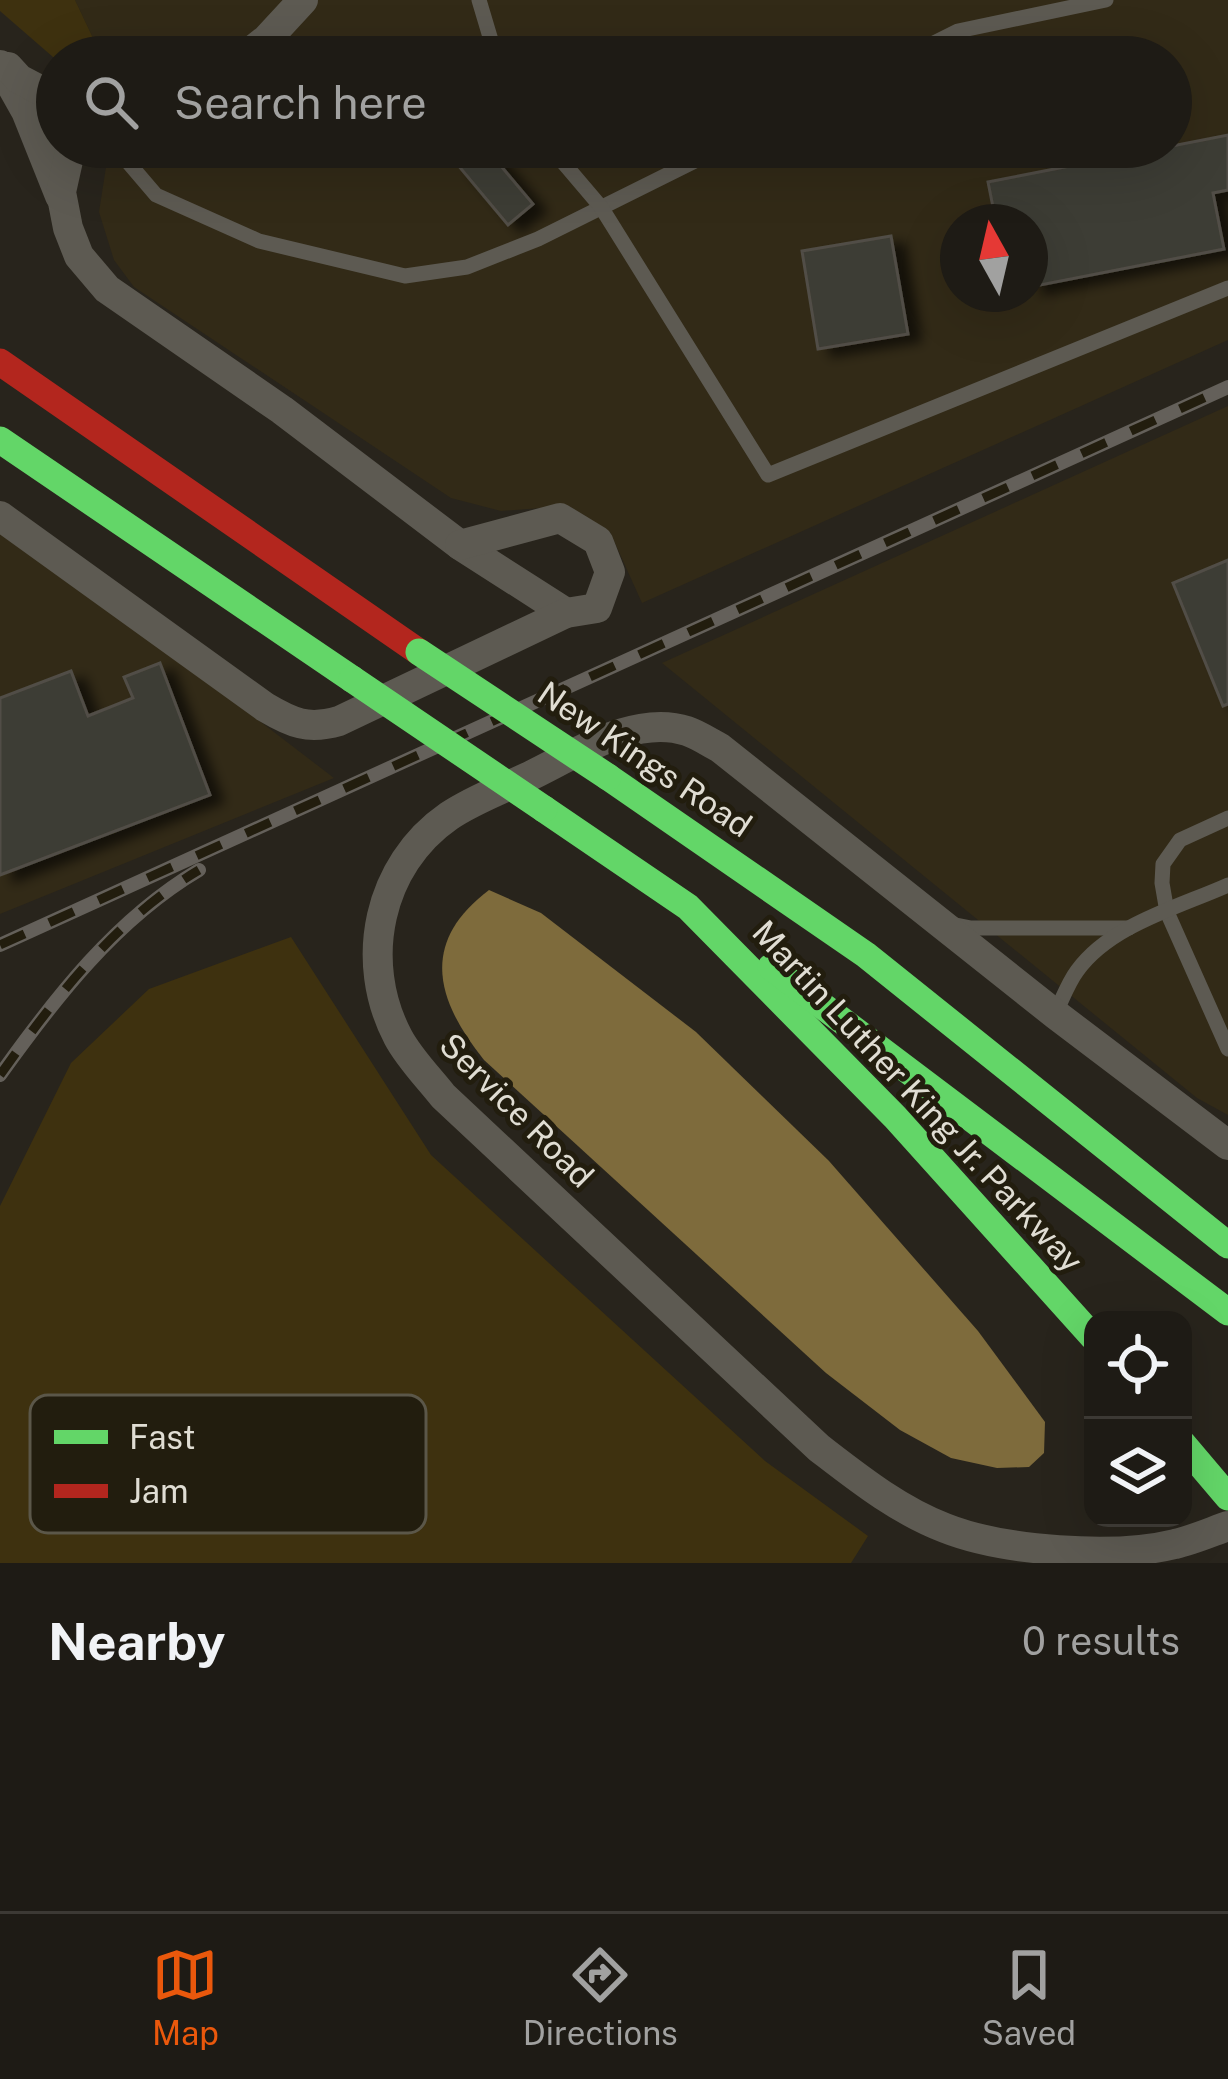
<!DOCTYPE html>
<html lang="en">
<head>
<meta charset="utf-8">
<style>
	:root { --surface:#1e1b15; --page:#2b2822; --text:#f1f3f6; --muted:#a1a1a0; --line:#3c3934; --accent:#ea580c }
	body { margin:0; font-family:"Public Sans",sans-serif; background:var(--page); color:var(--text) }
	.controls { position:absolute; right:36px; bottom:36px; display:grid; overflow:hidden; border-radius:24px; box-shadow:0 12px 48px #0002 }
	.controls button { width:108px; height:108px; display:grid; place-items:center; padding:0; border:0; border-bottom:3px solid var(--line); background:var(--surface); color:var(--text); font:60px sans-serif }
	.compass { position:absolute; left:940px; top:204px; width:108px; height:108px; border-radius:50%; background:var(--surface); box-shadow:0 12px 48px #0002; rotate:352deg }
	.list { margin:0; padding:0; list-style:none }
	h2 { display:flex; justify-content:space-between; align-items:center; height:156px; margin:0; padding:0 48px; font-size:51px }
	h2 small { font-size:39px; font-weight:400; color:var(--muted) }
	.icon { flex:none; width:66px; height:66px; fill:none; stroke:currentColor; stroke-width:2; stroke-linecap:round; stroke-linejoin:round }
	.map { position:relative; flex:none; width:1228px; height:1563px; overflow:hidden }
	.search { position:absolute; background:var(--surface); box-shadow:0 12px 48px #0002; left:36px; right:36px; top:36px; height:132px; display:flex; align-items:center; gap:30px; box-sizing:border-box; padding:0 42px; border-radius:66px; color:var(--muted); font-size:45px }
	.sheet { height:348px; background:var(--surface) }
	nav { display:flex; justify-content:space-around; align-items:center; box-sizing:border-box; height:168px; border-top:3px solid var(--line); background:var(--surface); font-size:33px; color:var(--muted) }
	nav a { display:grid; justify-items:center; gap:6px }
	nav .on { color:var(--accent) }
	.map>svg:first-child { display:block }
</style>
</head>
<body>
<div class="map">
<svg width="1228" height="1563" viewBox="0 0 1228 1563">
	<defs>
		<filter id="shadow"><feDropShadow dx="13" dy="7" stdDeviation="6" flood-color="#0009"/></filter>
	</defs>
	<rect width="100%" height="100%" fill="#28241c"/>
	<g fill="#322a17" fill-rule="evenodd">
		<path d="M 75,0 L 1228,0 L 1228,340 L 642,603 L 610,532 L 569,506 L 501,511 L 451,498 L 134,287 L 114,260 L 99,212 L 106,167 L 122,147 L 1171,147 L 1171,57 L 102,57 ZM 958,222 L 1030,222 L 1030,294 L 958,294 Z"/>
		<polygon points="1228,406 1228,1115 1197,1098 662,663"/>
		<polygon points="0,528 54,564 334,778 0,914"/>
	</g>
	<g fill="#3e310f">
		<polygon points="0,0 75,0 102,57 53,57 0,11"/>
		<polygon points="291,937 431,1155 765,1461 868,1536 851,1563 0,1563 0,1206 71,1063 149,989"/>
	</g>
	<path fill="#7e6b3c" d="M 489,890 L 541,913 L 696,1032 L 829,1161 L 978,1331 L 1045,1422 L 1044,1453 L 1029,1467 L 997,1468 L 951,1458 L 900,1430 L 826,1373 L 484,1060 C 435,999 420,942 489,890 Z"/>
	<g fill="#3e3c34" stroke="#514e46" stroke-width="3" filter="url(#shadow)">
		<polygon points="1228,135 1228,190 1213,193 1224,249 1030,287 1030,222 996,222 988,182"/>
		<polygon points="477,147 485,147 533,204 508,225 457,164"/>
		<polygon points="891,236 908,334 818,349 802,251"/>
		<polygon points="1228,560 1228,704 1223,706 1173,583"/>
		<polygon points="160,663 210,795 0,875 0,698 71,671 88,716 133,698 124,677"/>
	</g>
	<g fill="none" stroke-linecap="round" stroke-linejoin="round">
		<g stroke="#5d5a52" stroke-width="15">
			<polyline points="479,0 496,57"/>
			<polyline points="906,57 958,31 1106,0"/>
			<polyline points="115,147 156,195 259,241 405,276 467,267 538,239 723,147"/>
			<polyline points="550,147 601,207 768,475 1228,288"/>
			<polyline points="1228,818 1180,840 1163,864 1162,883 1167,912 1228,1049"/>
			<polyline points="956,925 971,928 1129,928"/>
			<path d="M 1055,1014 C 1062,1000 1068,983 1077,971 C 1110,925 1179,907 1228,885"/>
		</g>
		<g stroke="#5d5a52" stroke-width="30">
			<polyline points="244,57 267,39 303,0"/>
			<polyline points="0,65 26,111 60,196"/>
			<polyline points="8,67 19,79 57,99"/>
			<polyline points="71,147 61,192 68,228 79,256 107,289 282,410 460,545 566,613"/>
			<path d="M 0,516 L 265,707 C 292,723 308,730 339,721 L 566,613 L 597,608 L 610,572 L 598,541 L 560,518 L 460,545"/>
			<path d="M 1228,1145 L 1055,1014 L 720,748 C 710,743 699,735 687,731 C 636,714 577,753 532,775 C 505,788 474,799 449,816 C 378,865 358,961 398,1037 C 409,1058 428,1077 443,1096 L 819,1448 C 858,1478 898,1510 945,1528 C 1003,1551 1114,1559 1175,1544 C 1193,1540 1211,1532 1228,1526"/>
		</g>
		<g stroke="#63d668" stroke-width="27">
			<polyline points="0,440 352,679"/>
			<polyline points="608,777 866,955 1228,1245"/>
			<polyline points="544,809 688,907 895,1117 1093,1337"/>
			<polyline points="771,967 1228,1312"/>
			<polyline points="1183,1444 1228,1497"/>
		</g>
		<polyline stroke="#b3261e" stroke-width="27" points="0,362 419,652"/>
		<defs>
			<g id="rail">
				<polyline points="0,945 1228,387"/>
				<path d="M 0,1075 C 55,998 116,919 199,870"/>
			</g>
		</defs>
		<use href="#rail" stroke="#64605a" stroke-width="14"/>
		<use href="#rail" stroke="#221d0e" stroke-width="9" stroke-dasharray="27" stroke-linecap="butt"/>
		<g stroke="#63d668" stroke-width="27">
			<polyline points="419,652 608,777"/>
			<polyline points="352,679 544,809"/>
		</g>
	</g>
	<g text-anchor="middle" stroke-width="10" stroke-linejoin="round" paint-order="stroke">
		<g font-size="33" fill="#e0ddd3" stroke="#221d0e">
			<text transform="translate(645 759) rotate(34)" y="12">New Kings Road</text>
			<text transform="translate(918 1096) rotate(47)" y="12">Martin Luther King Jr. Parkway</text>
			<text transform="translate(517 1110) rotate(45)" y="12">Service Road</text>
		</g>
	</g>
	<rect x="30" y="1395" width="396" height="138" rx="18" fill="#221d0e" stroke="#5b5749" stroke-width="3"/>
	<rect x="54" y="1430" width="54" height="14" fill="#63d668"/>
	<rect x="54" y="1484" width="54" height="14" fill="#b3261e"/>
	<g font-size="33" fill="#e0ddd3">
		<text x="129" y="1449">Fast</text>
		<text x="129" y="1503">Jam</text>
	</g>
</svg>
<div class="controls">
<button><svg class="icon" aria-label="locate" viewBox="0 0 24 24"><circle cx="12" cy="12" r="6"/><path d="M12 2v4M12 18v4M2 12h4M18 12h4"/></svg></button>
<button><svg class="icon" aria-label="layers" viewBox="0 0 24 24"><path d="M12 4l9 5-9 5-9-5zM3 14l9 5 9-5"/></svg></button>
</div>
<svg class="compass" viewBox="-18 -18 36 36"><path d="M0-13l5 13h-10z" fill="#e53935"/><path d="M0 13l5-13h-10z" fill="#a1a1a0"/></svg>
<div class="search"><svg class="icon" aria-label="search" viewBox="0 0 24 24"><circle cx="10" cy="10" r="6"/><path d="M15 15l6 6"/></svg>Search here</div>
</div>
<section class="sheet">
<h2>Nearby<small>0 results</small></h2>
<ul class="list">
</ul>
</section>
<nav>
<a class="on"><svg class="icon" aria-label="map" viewBox="0 0 24 24"><path d="M3 6l6-2 6 2 6-2v14l-6 2-6-2-6 2zM9 4v14M15 6v14"/></svg>Map</a>
<a><svg class="icon" aria-label="directions" viewBox="0 0 24 24"><path d="M12 3l9 9-9 9-9-9zM9 14v-3h6M13 9l2 2-2 2"/></svg>Directions</a>
<a><svg class="icon" aria-label="saved" viewBox="0 0 24 24"><path d="M7 4h10v16l-5-4-5 4z"/></svg>Saved</a>
</nav>
</body>
</html>
